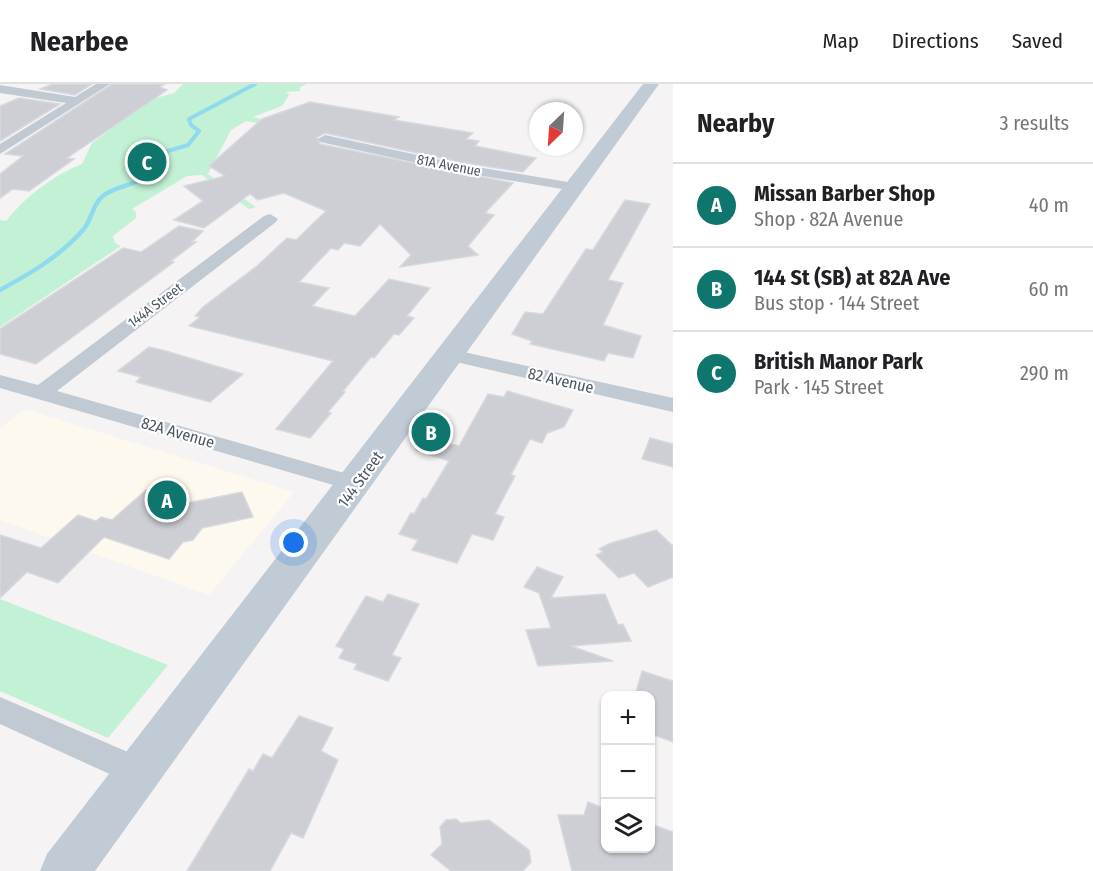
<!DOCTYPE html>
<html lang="en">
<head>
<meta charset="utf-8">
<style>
	:root { --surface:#fff; --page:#f6f6f6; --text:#202124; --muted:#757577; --line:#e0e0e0; --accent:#0f766e }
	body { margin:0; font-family:"Fira Sans Condensed",sans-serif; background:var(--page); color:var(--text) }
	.controls { position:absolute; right:18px; bottom:18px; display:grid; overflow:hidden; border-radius:12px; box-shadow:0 2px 4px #0004 }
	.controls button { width:54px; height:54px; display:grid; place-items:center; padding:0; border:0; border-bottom:2px solid var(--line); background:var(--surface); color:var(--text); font:30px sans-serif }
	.compass { position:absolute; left:529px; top:18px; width:54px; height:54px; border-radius:50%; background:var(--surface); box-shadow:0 2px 4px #0004; rotate:205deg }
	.you { position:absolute; left:294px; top:459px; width:21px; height:21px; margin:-15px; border:4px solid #fff; border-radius:50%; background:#1a73e8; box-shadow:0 0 0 9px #1a73e833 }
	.badge { display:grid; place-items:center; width:39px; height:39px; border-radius:50%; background:var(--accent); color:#fff; font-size:20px; font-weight:700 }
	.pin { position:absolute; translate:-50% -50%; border:3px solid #fff; box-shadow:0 2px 6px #0006 }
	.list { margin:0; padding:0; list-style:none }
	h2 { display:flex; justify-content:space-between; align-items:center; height:78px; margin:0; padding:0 24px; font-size:26px }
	h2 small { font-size:20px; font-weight:400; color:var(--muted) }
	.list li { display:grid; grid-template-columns:39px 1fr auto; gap:18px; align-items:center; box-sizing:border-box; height:84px; padding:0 24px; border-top:2px solid var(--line) }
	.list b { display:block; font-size:22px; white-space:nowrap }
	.list p { margin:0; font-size:20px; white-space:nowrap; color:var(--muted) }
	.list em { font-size:20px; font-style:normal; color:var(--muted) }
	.icon { flex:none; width:33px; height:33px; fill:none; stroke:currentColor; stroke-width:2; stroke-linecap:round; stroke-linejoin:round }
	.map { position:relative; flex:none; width:673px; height:787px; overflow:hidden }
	header { display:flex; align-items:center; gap:36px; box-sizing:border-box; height:84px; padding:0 30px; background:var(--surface); border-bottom:2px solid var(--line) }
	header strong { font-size:28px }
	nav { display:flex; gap:33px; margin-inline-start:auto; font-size:21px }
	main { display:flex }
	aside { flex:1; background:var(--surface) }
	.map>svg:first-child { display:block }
</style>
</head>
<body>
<header>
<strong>Nearbee</strong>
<nav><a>Map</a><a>Directions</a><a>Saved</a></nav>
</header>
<main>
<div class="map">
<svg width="673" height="787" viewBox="0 0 673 787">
	<rect width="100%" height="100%" fill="#f5f3f3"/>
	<polygon fill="#fdf9ef" points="25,325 294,408 209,511 0,436 0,344"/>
	<g fill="#c3f1d5">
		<path d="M 183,0 L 307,0 L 300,3 L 300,7 L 286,8 L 289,11 L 282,22 L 253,33 L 309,48 L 304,49 L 246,37 L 231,46 L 208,90 L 256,123 L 249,125 L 202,91 L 187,92 L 132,125 L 136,128 L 136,134 L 113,152 L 115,159 L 121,162 L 0,243 L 0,136 L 6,137 C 26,112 52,92 82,80 L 92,59 L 137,26 L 93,16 L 142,24 L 149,16 L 174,9 Z"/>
		<polygon points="0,515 168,581 108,654 0,607"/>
	</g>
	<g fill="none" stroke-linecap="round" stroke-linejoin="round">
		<polyline stroke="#90daee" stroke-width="4" points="141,95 152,87 165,68 188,61 199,47 191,41 189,35 255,0"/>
		<path stroke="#90daee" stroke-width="4.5" d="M 0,206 C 31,189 59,173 83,146 C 92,136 92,120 104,111 C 115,103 131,102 143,94"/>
	</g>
	<g fill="#cdcfd5" stroke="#d7d9de" stroke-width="1.5">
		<polygon points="53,0 92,0 75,11 40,5"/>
		<polygon points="112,0 165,0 160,3 167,6 67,74 74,75 29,107 13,105 0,114 0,90 23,72 5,70"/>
		<polygon points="19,14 60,20 0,57 0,22"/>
		<polygon points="310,18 399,33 394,36 473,49 466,55 479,57 475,62 536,74 523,88 459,78 325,49 317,53 320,60 513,99 485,129 494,131 468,162 478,171 400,183 411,171 380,140 360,162 344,159 338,166 331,164 299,198 329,204 312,222 355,232 389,195 430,204 407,232 414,234 399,251 394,250 374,274 371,273 343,307 345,308 328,328 331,329 310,354 276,345 333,277 189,242 200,233 195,232 203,223 257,182 287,154 296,156 326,127 284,109 258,116 250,110 204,144 174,136 203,117 184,102 225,92 209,82 262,35"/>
		<polygon points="625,116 650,120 608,196 623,199 603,241 641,252 633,274 608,269 604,277 530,260 532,257 512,250 525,228 543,230 586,165 593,166"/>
		<polygon points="179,142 203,147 192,158 196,158 171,177 174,178 36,280 0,270 0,245 123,164 141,168"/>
		<polygon points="149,263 166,267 243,290 210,318 136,298 141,293 118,287"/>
		<polygon points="507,307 573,326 564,343 547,349 542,359 530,355 511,391 515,392 495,430 504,433 493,456 472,450 457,479 412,466 418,456 399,450 411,429 414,430 423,414 426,415 449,377 416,366 419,353 459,362 488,310 504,313"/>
		<polygon points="650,354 673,360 673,383 642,375"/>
		<polygon points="146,406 188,419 242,408 253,433 202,444 193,456 183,458 169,475 104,453 58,499 27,488 0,514 0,451 41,464 78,431 96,437 101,433 112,436"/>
		<polygon points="656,446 673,462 673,493 648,503 634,489 619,494 596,471 603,468 599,465 611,459"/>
		<polygon points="537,483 563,493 551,514 605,510 618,541 623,540 631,557 571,562 613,577 538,582 526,546 551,544 539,509 524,503"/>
		<polygon points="388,510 419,520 392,571 401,574 388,597 354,585 357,580 339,574 344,565 336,562 366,512 383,518"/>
		<polygon points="642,587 673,597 673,658 651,650 651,612 635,612"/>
		<polygon points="299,632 333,644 321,667 338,676 303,754 291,749 270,787 187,787 249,685 253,687 263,670 272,674"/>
		<polygon points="588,718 606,725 606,765 651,765 651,740 673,748 673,787 572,787 558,731 584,731"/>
		<polygon points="456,735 461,739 489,736 529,766 531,778 523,787 451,787 431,771 442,760 440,743 446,736"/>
	</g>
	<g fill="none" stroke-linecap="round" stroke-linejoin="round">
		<g fill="#c1cad2" fill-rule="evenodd">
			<polygon points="96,0 110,0 0,70 0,60 66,19 0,9 0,1 75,13"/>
			<polygon points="325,51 459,80 574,99 581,103 574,107 459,88 320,58 318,55"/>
			<polygon points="270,130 278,135 276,138 57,307 365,395 368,400 365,405 356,408 347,405 0,304 0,291 38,301 264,132"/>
			<polygon points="450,265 673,314 673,328 443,275 440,271 443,267"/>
			<polygon points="0,613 151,678 156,688 151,698 139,702 127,698 0,640"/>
		</g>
		<polygon fill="#c1cbd6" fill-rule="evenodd" points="643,0 659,0 95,787 40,787 47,770"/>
	</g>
	<g text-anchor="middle" stroke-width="4.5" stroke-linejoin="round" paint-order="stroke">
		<g font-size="14" fill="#4a5661" stroke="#fff">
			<text transform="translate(449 81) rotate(11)" y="5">81A Avenue</text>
			<text transform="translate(155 221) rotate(-37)" y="5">144A Street</text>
		</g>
		<g font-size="16" fill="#4a5661" stroke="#fff">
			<text transform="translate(561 296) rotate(13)" y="6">82 Avenue</text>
			<text transform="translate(178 348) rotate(16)" y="6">82A Avenue</text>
			<text transform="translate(360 395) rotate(-54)" y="6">144 Street</text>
		</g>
	</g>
</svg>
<div class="controls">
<button>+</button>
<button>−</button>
<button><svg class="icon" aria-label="layers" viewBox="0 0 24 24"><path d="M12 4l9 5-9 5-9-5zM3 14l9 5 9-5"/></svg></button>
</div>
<svg class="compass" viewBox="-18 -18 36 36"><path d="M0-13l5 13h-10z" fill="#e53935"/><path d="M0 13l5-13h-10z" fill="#757577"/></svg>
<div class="you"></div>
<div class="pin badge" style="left:167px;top:416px">A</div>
<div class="pin badge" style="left:431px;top:348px">B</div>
<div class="pin badge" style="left:147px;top:78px">C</div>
</div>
<aside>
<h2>Nearby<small>3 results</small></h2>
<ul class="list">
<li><span class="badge">A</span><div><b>Missan Barber Shop</b><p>Shop · 82A Avenue</p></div><em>40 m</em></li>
<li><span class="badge">B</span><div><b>144 St (SB) at 82A Ave</b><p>Bus stop · 144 Street</p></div><em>60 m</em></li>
<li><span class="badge">C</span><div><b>British Manor Park</b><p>Park · 145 Street</p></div><em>290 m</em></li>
</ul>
</aside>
</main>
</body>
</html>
